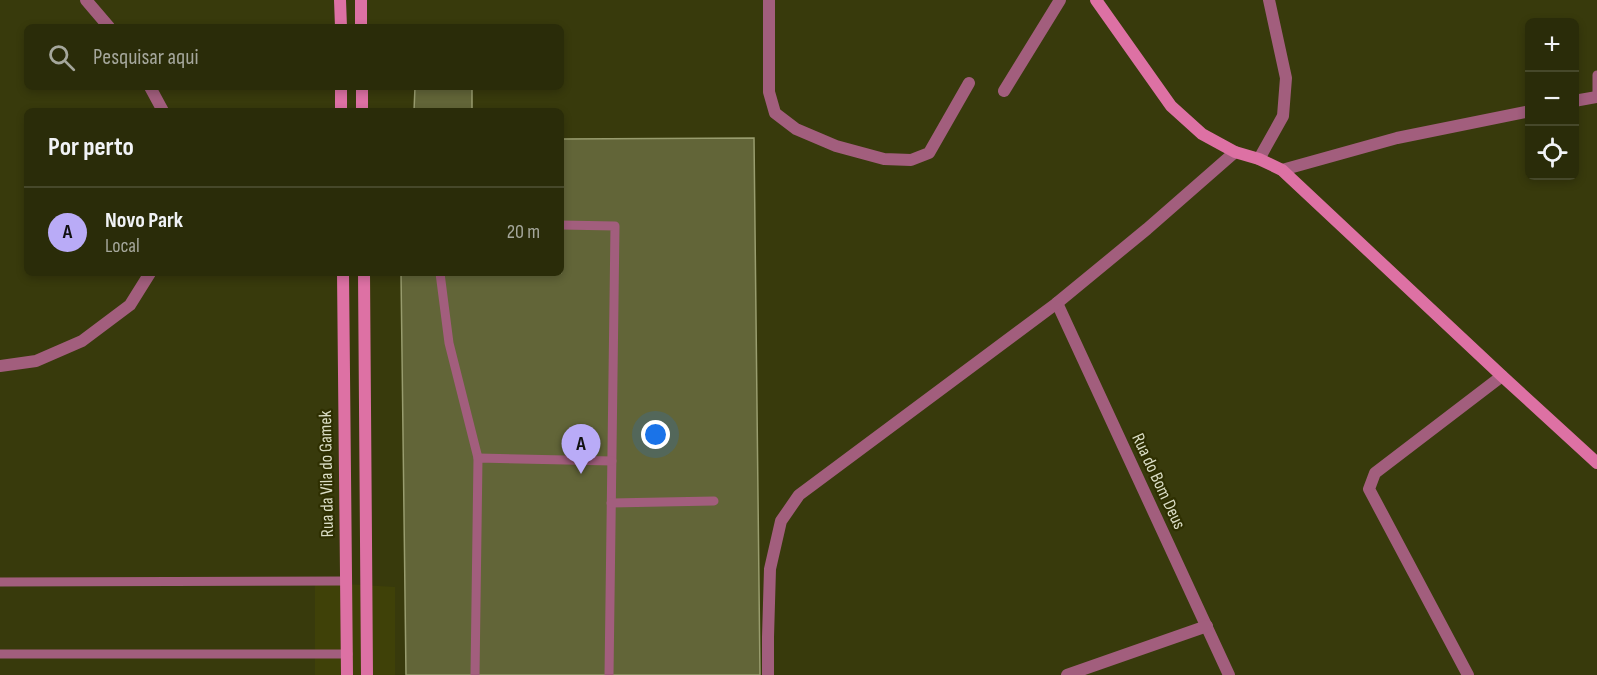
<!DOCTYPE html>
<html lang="pt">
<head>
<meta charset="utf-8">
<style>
	:root { --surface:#2a2c09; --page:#323412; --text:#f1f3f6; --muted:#a5a79c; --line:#46482a; --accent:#b9abf7 }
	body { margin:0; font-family:"Sofia Sans Condensed",sans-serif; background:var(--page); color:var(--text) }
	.controls { position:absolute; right:18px; top:18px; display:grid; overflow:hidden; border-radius:9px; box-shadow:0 3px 9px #0003 }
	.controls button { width:54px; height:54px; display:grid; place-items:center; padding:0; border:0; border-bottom:2px solid var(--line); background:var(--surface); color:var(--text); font:30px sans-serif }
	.you { position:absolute; left:656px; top:435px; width:21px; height:21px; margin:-15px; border:4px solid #fff; border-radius:50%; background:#1a73e8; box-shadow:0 0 0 9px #1a73e833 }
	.badge { display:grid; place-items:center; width:39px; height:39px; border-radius:50%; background:var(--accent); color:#111; font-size:20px; font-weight:700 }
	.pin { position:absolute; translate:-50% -50px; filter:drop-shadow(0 2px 3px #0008) }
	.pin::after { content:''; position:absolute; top:32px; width:21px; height:18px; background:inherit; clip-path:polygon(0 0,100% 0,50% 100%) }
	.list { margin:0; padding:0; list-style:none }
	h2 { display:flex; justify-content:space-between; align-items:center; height:78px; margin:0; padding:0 24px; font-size:26px }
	h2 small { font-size:20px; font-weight:400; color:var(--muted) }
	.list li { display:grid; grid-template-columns:39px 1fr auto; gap:18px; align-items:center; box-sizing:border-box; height:90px; padding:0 24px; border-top:2px solid var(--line) }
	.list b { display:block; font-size:22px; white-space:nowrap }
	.list p { margin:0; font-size:20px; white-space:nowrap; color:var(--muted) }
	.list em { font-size:20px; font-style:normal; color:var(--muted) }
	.icon { flex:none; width:33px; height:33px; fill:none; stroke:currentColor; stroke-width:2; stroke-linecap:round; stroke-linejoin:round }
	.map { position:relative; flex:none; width:1597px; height:675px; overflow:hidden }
	.search { position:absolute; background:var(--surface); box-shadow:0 3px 9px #0003; left:24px; top:24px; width:540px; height:66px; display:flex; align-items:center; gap:15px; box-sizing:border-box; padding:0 21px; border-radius:9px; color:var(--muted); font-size:22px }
	.panel { position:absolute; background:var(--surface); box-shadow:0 3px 9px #0003; left:24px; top:108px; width:540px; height:168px; border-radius:9px }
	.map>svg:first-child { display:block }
</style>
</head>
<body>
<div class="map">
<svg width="1597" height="675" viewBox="0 0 1597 675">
	<rect width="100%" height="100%" fill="#383a0c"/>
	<polygon fill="#3f4108" points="315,582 395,587 395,675 315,675"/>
	<g fill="#626538" stroke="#989c6e" stroke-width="1.5">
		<polygon points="415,87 472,87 472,111 414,111"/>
		<polygon points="754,138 760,675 406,675 401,273 561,273 561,139"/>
	</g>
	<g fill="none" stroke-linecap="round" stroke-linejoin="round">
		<g stroke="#a25e7d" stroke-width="9">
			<polyline points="1597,97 1597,75"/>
			<polyline points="561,225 615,226 609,675"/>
			<polyline points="440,273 449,343 478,458"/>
			<polyline points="611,503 714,501"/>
			<polyline points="0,582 346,581"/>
			<polyline points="0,654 348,654"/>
			<polyline points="475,675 478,458 612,461"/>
		</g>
		<g stroke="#a25e7d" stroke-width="12">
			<polyline points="86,0 109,27"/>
			<polyline points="769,0 769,92 775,113 796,129 836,146 884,159 911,160 929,153 969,83"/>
			<polyline points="150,87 163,111"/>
			<polyline points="1004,91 1060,0"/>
			<polyline points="1574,101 1597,97"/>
			<polyline points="1259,159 1283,116 1286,78 1269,0"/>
			<polyline points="1282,170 1397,138 1530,111"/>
			<polyline points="1057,303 1229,675"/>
			<polyline points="0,366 36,361 82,341 130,305 150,273"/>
			<polyline points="768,675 768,637 770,569 781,521 799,495 1057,303 1147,229 1235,152"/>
			<polyline points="1067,675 1207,626"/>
			<polyline points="1468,675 1369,489 1375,473 1502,376"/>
		</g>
		<g stroke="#dd71a4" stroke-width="12">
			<polyline points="340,0 341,27"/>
			<polyline points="361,0 361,27"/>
			<polyline points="1096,0 1171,106 1202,134 1235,152 1259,159 1282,170 1502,376 1597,463"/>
			<polyline points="341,87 341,111"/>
			<polyline points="362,87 362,111"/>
			<polyline points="343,273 347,675"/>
			<polyline points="364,273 367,675"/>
		</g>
	</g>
	<g text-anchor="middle" stroke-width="4.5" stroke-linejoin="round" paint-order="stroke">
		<g font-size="18" fill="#daddc5" stroke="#2e2f01">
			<text transform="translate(326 474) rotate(-91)" y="6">Rua da Vila do Gamek</text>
			<text transform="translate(1159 481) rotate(65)" y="6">Rua do Bom Deus</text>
		</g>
	</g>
</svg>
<div class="controls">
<button>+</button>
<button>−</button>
<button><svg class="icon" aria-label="locate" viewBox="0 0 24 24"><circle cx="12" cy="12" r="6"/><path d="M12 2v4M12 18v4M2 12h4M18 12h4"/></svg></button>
</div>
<div class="you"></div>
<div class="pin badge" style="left:581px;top:474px">A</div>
<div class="search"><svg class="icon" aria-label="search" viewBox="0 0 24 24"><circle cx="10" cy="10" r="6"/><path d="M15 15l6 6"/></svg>Pesquisar aqui</div>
<section class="panel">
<h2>Por perto<small></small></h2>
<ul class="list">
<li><span class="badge">A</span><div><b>Novo Park</b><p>Local</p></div><em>20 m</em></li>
</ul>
</section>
</div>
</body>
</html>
